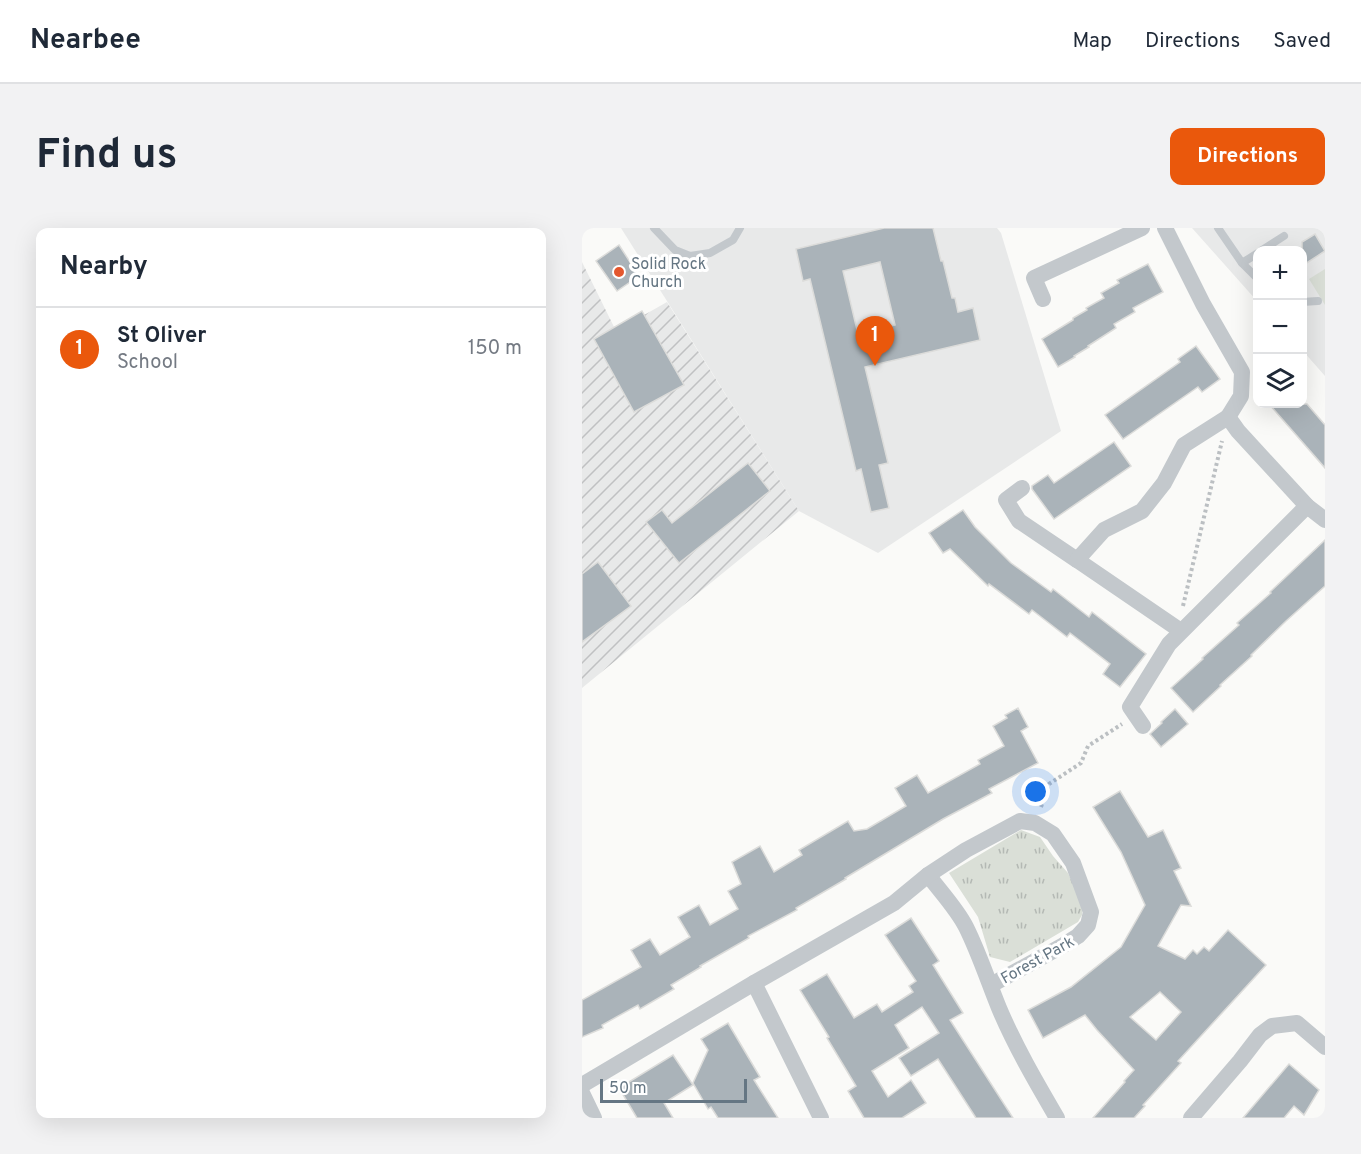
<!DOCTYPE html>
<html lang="en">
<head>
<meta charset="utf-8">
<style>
	:root { --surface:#fff; --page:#f2f2f3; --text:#1f2937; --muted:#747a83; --line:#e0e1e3; --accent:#ea580c }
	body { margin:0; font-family:Overpass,sans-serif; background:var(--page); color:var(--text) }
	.controls { position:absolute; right:18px; top:18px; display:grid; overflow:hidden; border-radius:12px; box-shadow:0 6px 24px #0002 }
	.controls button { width:54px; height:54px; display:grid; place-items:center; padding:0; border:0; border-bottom:2px solid var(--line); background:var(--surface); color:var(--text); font:30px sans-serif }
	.scale { position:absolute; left:18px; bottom:15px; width:147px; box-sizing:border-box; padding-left:6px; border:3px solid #657683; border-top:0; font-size:16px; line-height:21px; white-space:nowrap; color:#657683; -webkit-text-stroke:4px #fff; paint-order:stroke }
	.you { position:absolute; left:454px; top:564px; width:21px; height:21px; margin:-15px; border:4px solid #fff; border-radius:50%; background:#1a73e8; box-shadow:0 0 0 9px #1a73e833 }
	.badge { display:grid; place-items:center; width:39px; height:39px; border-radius:50%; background:var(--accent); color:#fff; font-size:20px; font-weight:700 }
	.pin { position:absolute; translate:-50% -50px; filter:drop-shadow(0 2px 3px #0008) }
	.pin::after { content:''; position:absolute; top:32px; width:21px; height:18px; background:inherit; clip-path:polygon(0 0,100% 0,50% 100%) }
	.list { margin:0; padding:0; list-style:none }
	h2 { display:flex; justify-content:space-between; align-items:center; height:78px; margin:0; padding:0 24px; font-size:26px }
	h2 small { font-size:20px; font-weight:400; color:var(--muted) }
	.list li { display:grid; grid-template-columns:39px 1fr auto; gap:18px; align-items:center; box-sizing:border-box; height:84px; padding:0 24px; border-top:2px solid var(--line) }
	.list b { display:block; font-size:22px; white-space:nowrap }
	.list p { margin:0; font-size:20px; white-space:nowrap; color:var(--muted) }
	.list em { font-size:20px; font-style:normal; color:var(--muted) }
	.icon { flex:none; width:33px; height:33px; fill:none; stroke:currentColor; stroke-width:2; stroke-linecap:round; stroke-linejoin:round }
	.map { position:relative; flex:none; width:743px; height:890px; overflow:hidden; border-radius:12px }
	header { display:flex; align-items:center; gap:36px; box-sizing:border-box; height:84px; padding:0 30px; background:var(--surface); border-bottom:2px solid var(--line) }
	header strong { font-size:28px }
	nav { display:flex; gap:33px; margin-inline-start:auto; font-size:21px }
	.intro { display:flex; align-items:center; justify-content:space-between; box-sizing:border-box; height:144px; padding:0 36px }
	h1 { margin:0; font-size:42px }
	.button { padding:15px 27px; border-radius:12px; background:var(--accent); color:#fff; font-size:21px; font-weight:700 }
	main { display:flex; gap:36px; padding:0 36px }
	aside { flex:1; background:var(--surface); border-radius:12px; box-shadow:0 6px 24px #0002 }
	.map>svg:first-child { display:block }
</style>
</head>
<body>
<header>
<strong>Nearbee</strong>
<nav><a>Map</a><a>Directions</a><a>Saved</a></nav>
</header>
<div class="intro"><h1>Find us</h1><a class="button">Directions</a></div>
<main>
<aside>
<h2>Nearby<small></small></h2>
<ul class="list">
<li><span class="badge">1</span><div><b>St Oliver</b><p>School</p></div><em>150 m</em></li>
</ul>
</aside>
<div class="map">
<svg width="743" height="890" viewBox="0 0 743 890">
	<defs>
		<pattern id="industrial-furrows" width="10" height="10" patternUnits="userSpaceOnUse" patternTransform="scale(1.5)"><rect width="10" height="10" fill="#e8e9e9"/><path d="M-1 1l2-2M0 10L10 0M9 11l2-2" fill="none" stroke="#c0c1c2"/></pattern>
		<pattern id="grass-tufts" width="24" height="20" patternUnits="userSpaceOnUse" patternTransform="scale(1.5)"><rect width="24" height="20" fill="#dadfd7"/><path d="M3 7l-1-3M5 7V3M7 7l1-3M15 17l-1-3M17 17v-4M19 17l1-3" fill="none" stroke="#b4b9b4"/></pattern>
	</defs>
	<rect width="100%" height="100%" fill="#fafaf8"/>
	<g fill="#e8e9e9">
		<polygon points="39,0 415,0 419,5 479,203 296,325 217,283"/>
		<polygon points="610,0 743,0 743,148 721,123 720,22 676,22 675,73"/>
	</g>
	<polygon fill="url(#industrial-furrows)" points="0,34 34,103 85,74 217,283 0,460"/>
	<polygon fill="url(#grass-tufts)" points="439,602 458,609 471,628 486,645 501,678 500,687 496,694 428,734 408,729 396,689 367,645"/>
	<polygon fill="#dadfd7" points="743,41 743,77 727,51"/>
	<g fill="#aab3b9" stroke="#dcdcda" stroke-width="1.5" fill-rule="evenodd">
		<path d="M 302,0 L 351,0 L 359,33 L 361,33 L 370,70 L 373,70 L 376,84 L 391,80 L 398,112 L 283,139 L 306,235 L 297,237 L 307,280 L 289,284 L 279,241 L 274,243 L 228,51 L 221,53 L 214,21 ZM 298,34 L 313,97 L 276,106 L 261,43 Z"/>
		<polygon points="733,6 743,23 720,38 720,14"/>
		<polygon points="37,17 57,48 35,63 14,33"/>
		<polygon points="566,36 581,64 551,80 553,84 532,96 534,100 506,118 507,119 492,128 493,129 476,139 460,111 491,92 491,90 505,82 504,80 522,70 519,65 537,55 535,52"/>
		<polygon points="60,83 102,157 52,184 12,111"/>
		<polygon points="614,118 638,151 620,164 616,159 541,211 523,187 598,134 596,131"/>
		<polygon points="687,176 725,176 743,197 743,240"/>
		<polygon points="532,214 549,238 472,291 450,261 450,258 466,247 472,255"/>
		<polygon points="166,235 188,263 97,335 64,294 80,282 90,295"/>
		<polygon points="381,282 393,299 429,335 469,364 471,361 507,389 510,384 564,426 538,459 521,446 528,436 488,405 485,409 450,382 447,386 407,356 406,358 368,321 361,325 347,305"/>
		<polygon points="743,312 743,358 704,393 669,427 670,428 638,457 639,458 611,484 589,460 621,431 620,430 657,397 655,395 689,365 688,364"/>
		<polygon points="16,334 49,378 0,414 0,346"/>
		<polygon points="436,480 446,499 439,503 456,535 407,561 410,565 361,591 263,650 264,651 214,680 215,682 166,708 167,710 118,738 119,739 89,757 92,761 58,781 56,777 20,797 21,800 0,809 0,772 59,739 49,722 68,711 78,727 108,709 96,689 117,677 128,697 156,681 146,663 159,656 150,634 178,618 192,644 220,627 217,622 266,593 272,603 285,601 324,578 313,560 335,547 346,565 398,536 396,532 422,518 411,498 425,490 423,487"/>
		<polygon points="593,481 606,496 579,519 568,506 580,495 579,494"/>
		<path d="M 538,563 L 566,609 L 581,602 L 599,640 L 592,643 L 609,678 L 599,677 L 576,718 L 603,731 L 611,722 L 615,726 L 622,719 L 627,723 L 646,702 L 684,737 L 596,833 L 599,835 L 561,877 L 563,878 L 552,890 L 511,890 L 543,854 L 542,853 L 552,842 L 515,802 L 503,787 L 461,810 L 446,782 L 489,759 L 539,719 L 563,677 L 539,624 L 511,579 ZM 578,764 L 599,784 L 574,812 L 548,789 Z"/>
		<polygon points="329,690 357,733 351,737 381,785 368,792 431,890 394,890 356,831 329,848 317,830 357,805 340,779 313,797 327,820 290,843 306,869 329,852 344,875 320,890 282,890 266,863 274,858 245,810 247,809 218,762 245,746 272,790 295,776 300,784 331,764 327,758 334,753 303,707"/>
		<polygon points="146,795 178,849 172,852 196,890 136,890 129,879 126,881 111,855 126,822 119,811"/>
		<polygon points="91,827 111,857 82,875 91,890 55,890 37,860"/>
		<polygon points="707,836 737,862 722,887 712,878 702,890 661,890"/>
	</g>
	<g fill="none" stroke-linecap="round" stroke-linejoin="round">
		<g stroke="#bbbfc2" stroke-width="4" stroke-dasharray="3 3" stroke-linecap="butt">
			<polyline points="601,378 640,213"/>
			<polyline points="459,579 467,556 499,535 506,518 540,496"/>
		</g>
		<g stroke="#c3c8cc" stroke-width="8">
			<polyline points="72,0 93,22 108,28 128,25 151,12 158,0"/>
			<polyline points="636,0 660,35 676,51"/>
			<polyline points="680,22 702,8"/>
			<polyline points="660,35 676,25"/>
			<polyline points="720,74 736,73"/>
		</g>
		<g stroke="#c3c8cc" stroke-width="16">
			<polyline points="583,0 621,76 660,144 659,168 646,189"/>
			<polyline points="461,71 452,50 560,0"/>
			<polyline points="440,260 424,272 437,293 495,332"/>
			<polyline points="599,403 495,332 522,302 560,283 582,255 602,217 646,189 656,203 725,278 743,292"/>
			<polyline points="561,498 548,479 587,416 725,278"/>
			<path d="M 346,647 C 358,663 375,681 384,699 C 397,725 406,753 417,780 C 433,818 454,854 475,890"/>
			<polyline points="172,755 239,890"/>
			<polyline points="0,857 172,755 312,675 346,647 384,622 438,593 453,595 471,606 491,635 509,684 506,697 496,708 480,718 409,757"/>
			<polyline points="0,865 12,890"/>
			<polyline points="609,890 658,833 678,807 690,798 715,795 743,819"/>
		</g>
	</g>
	<circle fill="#e4572e" stroke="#fff" stroke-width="2" cx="37" cy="44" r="6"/>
	<g text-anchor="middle" stroke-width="6" stroke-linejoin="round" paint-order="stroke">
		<g font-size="16" fill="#657683" stroke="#fff" text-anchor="start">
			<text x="49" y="41">Solid Rock<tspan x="49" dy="18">Church</tspan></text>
		</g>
		<g font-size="16" fill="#657683" stroke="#fff">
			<text transform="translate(455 731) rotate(-29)" y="6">Forest Park</text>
		</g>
	</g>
</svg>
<div class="controls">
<button>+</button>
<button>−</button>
<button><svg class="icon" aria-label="layers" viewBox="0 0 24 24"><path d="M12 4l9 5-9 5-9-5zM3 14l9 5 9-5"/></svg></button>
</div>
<div class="scale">50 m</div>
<div class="you"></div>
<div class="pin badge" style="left:293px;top:138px">1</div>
</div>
</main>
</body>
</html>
